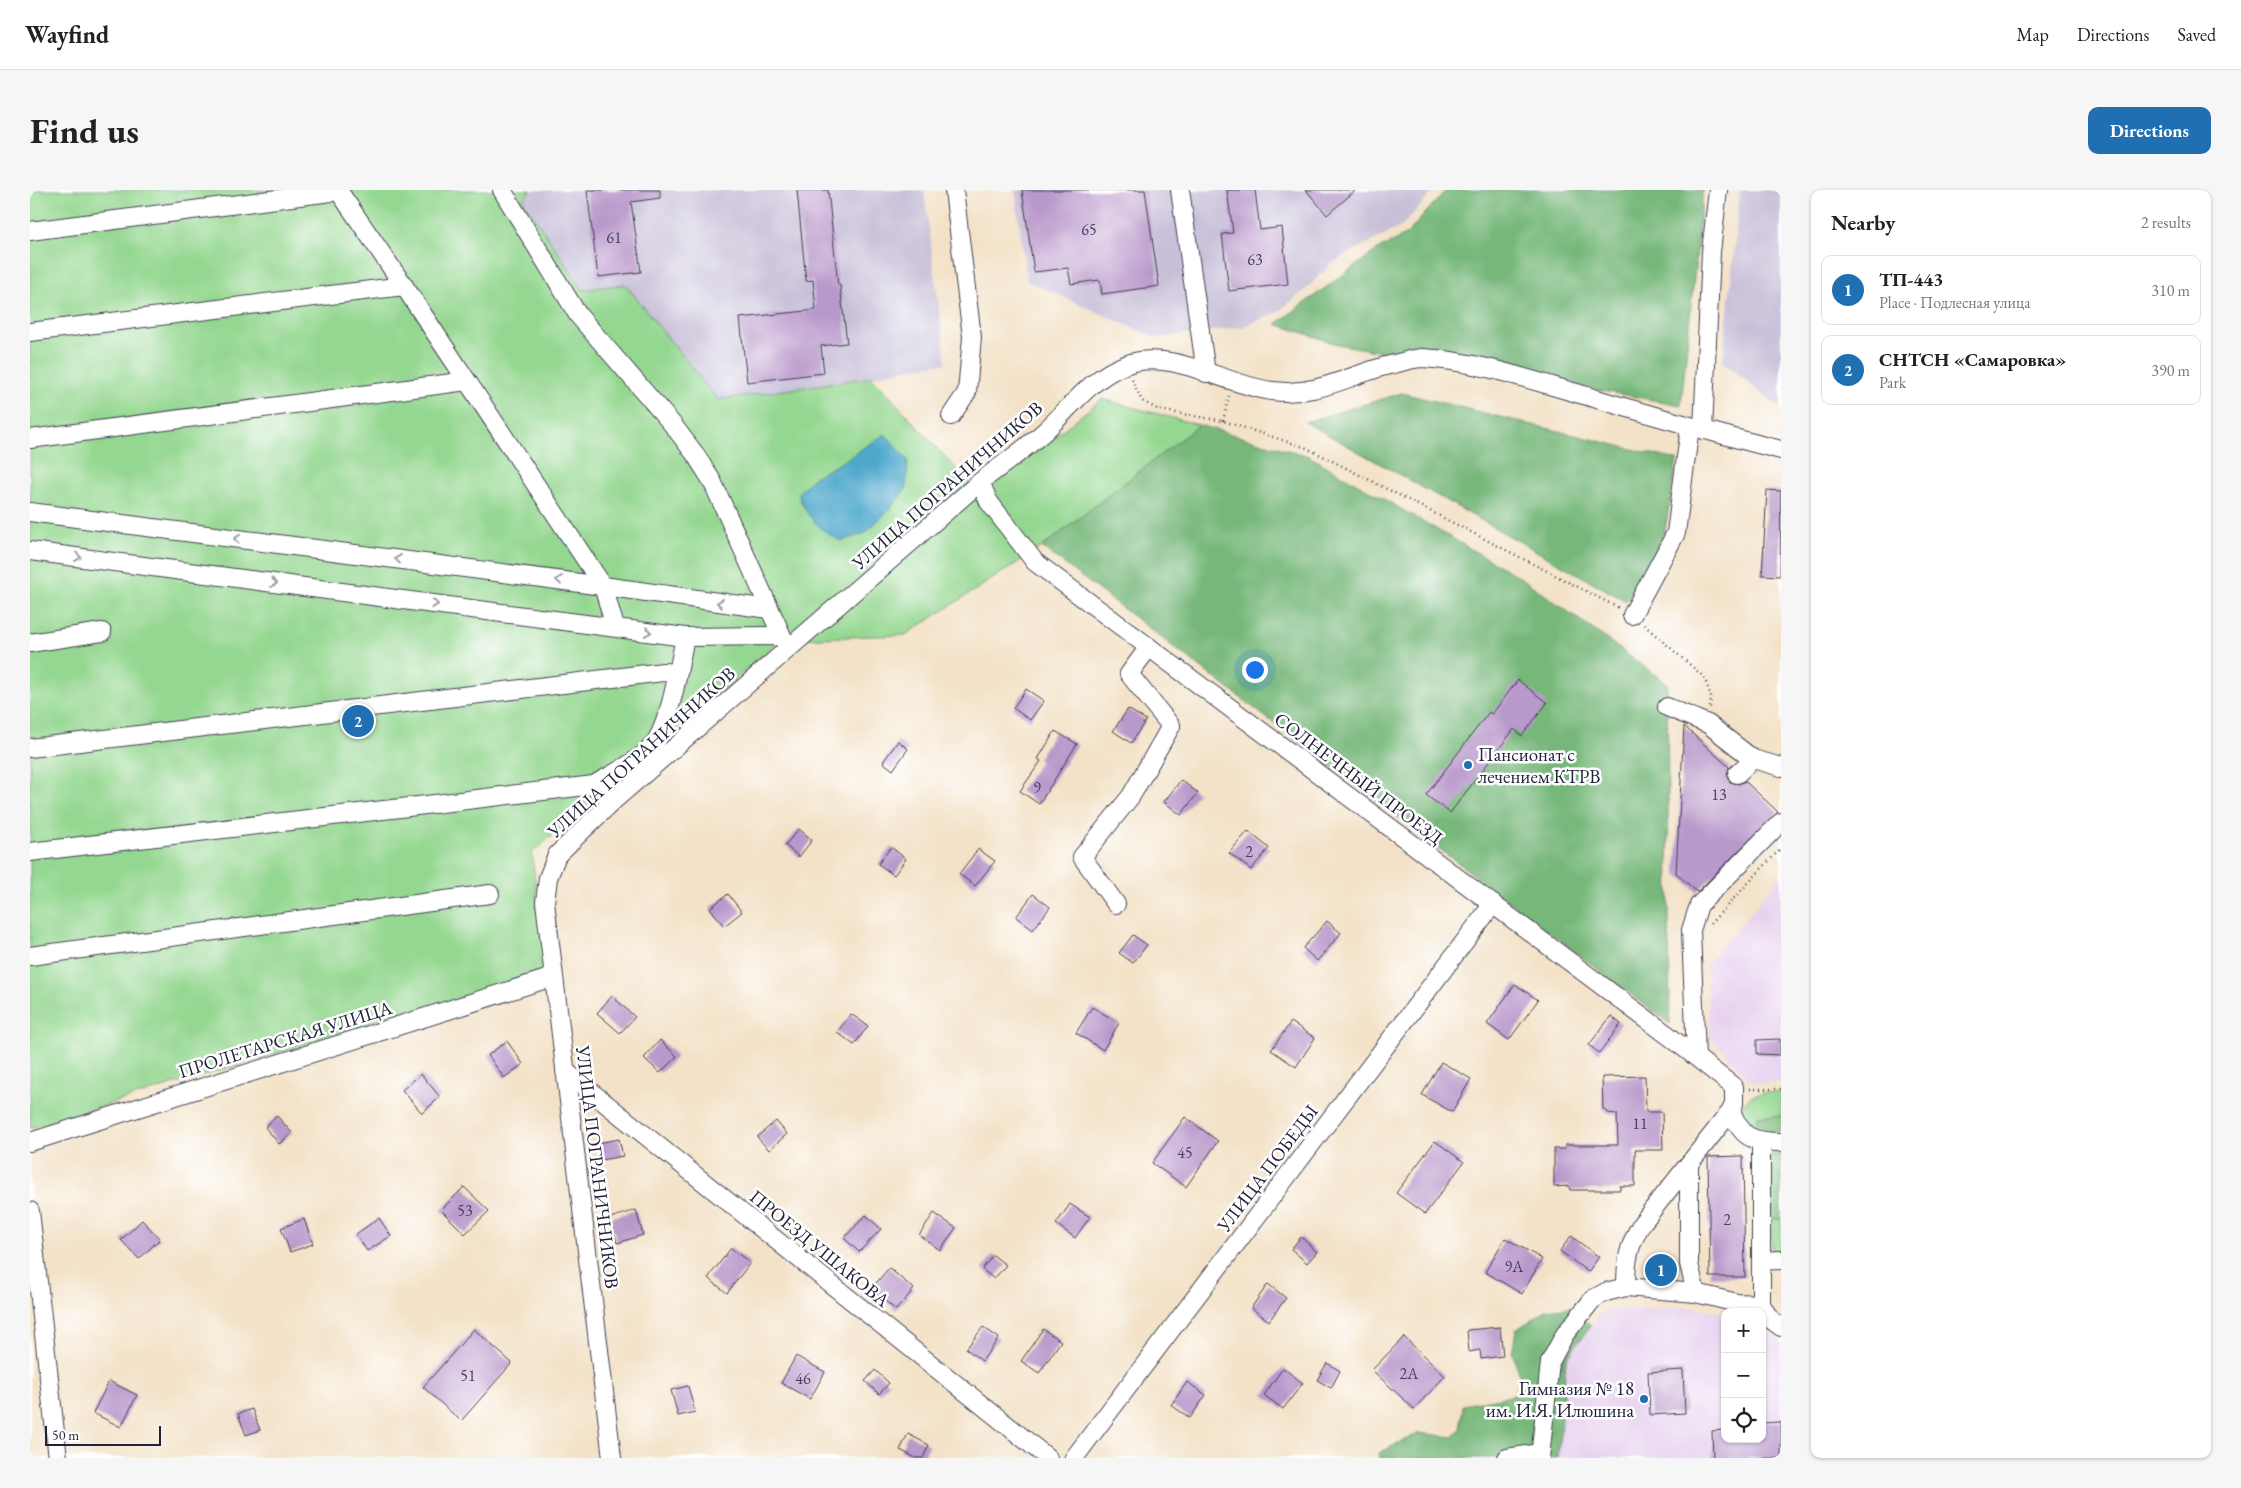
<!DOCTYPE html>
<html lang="en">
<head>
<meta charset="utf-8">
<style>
	:root { --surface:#fff; --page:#f6f6f6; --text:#222; --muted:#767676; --line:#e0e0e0; --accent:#1f6fb2 }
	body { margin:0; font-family:"EB Garamond",serif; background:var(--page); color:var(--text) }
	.controls { position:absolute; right:15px; bottom:15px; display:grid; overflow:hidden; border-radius:10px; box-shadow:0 1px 4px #0004 }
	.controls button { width:45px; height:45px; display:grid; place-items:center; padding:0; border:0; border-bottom:1px solid var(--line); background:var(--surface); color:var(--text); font:25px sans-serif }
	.scale { position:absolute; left:15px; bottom:12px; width:116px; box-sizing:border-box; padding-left:5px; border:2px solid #22223b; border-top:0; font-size:14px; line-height:18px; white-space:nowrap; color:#22223b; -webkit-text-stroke:4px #fff; paint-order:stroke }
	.you { position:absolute; left:1224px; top:479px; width:18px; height:18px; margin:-12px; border:4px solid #fff; border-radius:50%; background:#1a73e8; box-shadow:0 0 0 8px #1a73e833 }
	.badge { display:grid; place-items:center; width:32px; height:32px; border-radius:50%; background:var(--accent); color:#fff; font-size:16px; font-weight:700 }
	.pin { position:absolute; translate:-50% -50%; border:2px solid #fff; box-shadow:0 1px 5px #0006 }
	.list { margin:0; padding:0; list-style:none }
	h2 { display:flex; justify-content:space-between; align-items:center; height:65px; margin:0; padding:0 20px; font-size:21px }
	h2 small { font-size:16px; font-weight:400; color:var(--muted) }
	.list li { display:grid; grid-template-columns:32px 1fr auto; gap:15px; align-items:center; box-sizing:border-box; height:70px; margin:0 10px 10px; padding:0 10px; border:1px solid var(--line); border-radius:10px }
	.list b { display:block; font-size:19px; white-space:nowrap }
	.list p { margin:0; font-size:16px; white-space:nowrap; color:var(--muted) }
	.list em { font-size:16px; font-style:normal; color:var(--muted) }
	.icon { flex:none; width:28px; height:28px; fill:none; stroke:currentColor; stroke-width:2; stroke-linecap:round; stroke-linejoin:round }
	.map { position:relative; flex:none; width:1751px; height:1268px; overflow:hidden; border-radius:10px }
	header { display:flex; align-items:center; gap:30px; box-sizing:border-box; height:70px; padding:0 25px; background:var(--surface); border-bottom:1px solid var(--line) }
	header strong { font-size:24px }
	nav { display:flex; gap:28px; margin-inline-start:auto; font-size:18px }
	.intro { display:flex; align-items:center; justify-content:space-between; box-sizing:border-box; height:120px; padding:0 30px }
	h1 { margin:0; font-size:35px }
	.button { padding:12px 22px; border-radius:10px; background:var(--accent); color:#fff; font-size:18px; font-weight:700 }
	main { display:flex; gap:30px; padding:0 30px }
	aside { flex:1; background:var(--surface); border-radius:10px; box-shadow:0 1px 4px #0004 }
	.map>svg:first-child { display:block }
</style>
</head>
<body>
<header>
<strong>Wayfind</strong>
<nav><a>Map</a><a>Directions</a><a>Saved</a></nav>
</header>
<div class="intro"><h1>Find us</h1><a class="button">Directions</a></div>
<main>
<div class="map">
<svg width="1751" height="1268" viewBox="0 0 1751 1268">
	<rect width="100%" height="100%" fill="#fff"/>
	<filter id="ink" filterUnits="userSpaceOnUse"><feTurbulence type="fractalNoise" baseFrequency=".02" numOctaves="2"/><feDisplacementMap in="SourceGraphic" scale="10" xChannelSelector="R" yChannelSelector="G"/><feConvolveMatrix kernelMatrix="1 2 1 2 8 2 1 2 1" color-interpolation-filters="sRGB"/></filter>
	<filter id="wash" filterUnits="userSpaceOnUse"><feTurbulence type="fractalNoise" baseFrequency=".0096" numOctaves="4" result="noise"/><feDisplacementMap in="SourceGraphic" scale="20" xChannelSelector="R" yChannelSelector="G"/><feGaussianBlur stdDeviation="1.12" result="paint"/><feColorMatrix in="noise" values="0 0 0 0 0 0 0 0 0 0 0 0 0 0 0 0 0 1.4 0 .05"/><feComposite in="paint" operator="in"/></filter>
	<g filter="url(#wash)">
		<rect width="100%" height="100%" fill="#f3e2c7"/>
		<g fill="#e7d2ef">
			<polygon points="1751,686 1751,892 1724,893 1717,888 1680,846 1676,776"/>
			<polygon points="1661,1117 1695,1123 1695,1249 1732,1249 1732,1138 1751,1151 1751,1268 1528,1268 1536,1169 1573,1121"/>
		</g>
		<g fill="#c8bfd8">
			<polygon points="501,0 894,0 916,173 860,182 842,187 688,210 595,94 553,100 493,10"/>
			<polygon points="985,0 1405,0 1372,36 1315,65 1300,75 1274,101 1248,122 1212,137 1126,148 997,91"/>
			<polygon points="1710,0 1751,0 1751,216 1745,214 1693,172"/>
		</g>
		<g fill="#94d790" stroke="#5b7c66">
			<polygon points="0,0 501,0 493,10 553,100 595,94 688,210 842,187 950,305 1072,209 1169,235 1012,357 875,445 759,449 741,458 502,663 515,782 0,938"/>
			<path d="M 1751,902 L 1751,926 L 1727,926 L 1727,943 L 1721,940 L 1711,924 C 1714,901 1732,903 1751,902 Z"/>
			<polygon points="1741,1029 1751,1029 1751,1063 1742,1064"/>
		</g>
		<g fill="#77b87a" stroke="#4c6d5a">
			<polygon points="1416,0 1673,0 1651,215 1307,154 1246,134 1347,60 1377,44"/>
			<polygon points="1372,203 1647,270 1635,340 1621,374 1596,411 1275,232"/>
			<polygon points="1169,235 1279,266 1493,389 1637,493 1640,834 1012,357"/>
			<polygon points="1727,926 1751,926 1751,942 1727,943"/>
			<polygon points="1740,964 1751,964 1751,1029 1741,1029"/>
			<polygon points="1541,1117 1561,1135 1536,1169 1528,1268 1350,1268 1349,1263 1389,1243 1423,1247 1430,1240 1433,1215 1485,1205 1490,1185 1482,1162 1486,1140 1516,1120"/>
		</g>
		<path fill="#4ea8cc" stroke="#386584" d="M 855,244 L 878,270 L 876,299 L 857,322 L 834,344 L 810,351 C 789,339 775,326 768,303 L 783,288 L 812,272 Z"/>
		<g id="blocks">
			<g fill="#b998cb">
				<polygon points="557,0 630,0 630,8 601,12 611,82 568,87"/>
				<polygon points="767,0 798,0 808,95 810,95 817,153 791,156 794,183 717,192 710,128 786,120 783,90 776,91"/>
				<polygon points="992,0 1115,0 1129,96 1072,104 1070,90 1041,94 1038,78 1004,82"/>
				<polygon points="1197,0 1225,0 1230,40 1252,37 1258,94 1199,101 1192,44 1203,43"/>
				<polygon points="1276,0 1326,0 1297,25"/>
				<polygon points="1737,300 1751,301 1750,386 1732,385"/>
				<polygon points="1488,490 1517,513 1492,546 1484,539 1420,623 1396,605 1459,522 1462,524"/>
				<polygon points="996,499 1014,511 1000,530 983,518"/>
				<polygon points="1098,519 1116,530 1101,553 1083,541"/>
				<polygon points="1654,536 1699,577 1697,586 1700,592 1709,594 1715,591 1748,622 1667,702 1646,683"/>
				<polygon points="1025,541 1047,554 1009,614 990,601 1011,571 1008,569"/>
				<polygon points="868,551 878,559 863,580 853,572"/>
				<polygon points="1151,590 1168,603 1151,625 1134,612"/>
				<polygon points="769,639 782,650 769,667 755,655"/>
				<polygon points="1218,641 1239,658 1221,680 1199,663"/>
				<polygon points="861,657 876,669 864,685 848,674"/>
				<polygon points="948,659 965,671 945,696 929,684"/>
				<polygon points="698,704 712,722 694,736 680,718"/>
				<polygon points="1003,704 1020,717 1003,740 986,727"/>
				<polygon points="1297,731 1311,743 1287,771 1273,758"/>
				<polygon points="1103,745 1117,755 1103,773 1089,763"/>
				<polygon points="1485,794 1508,810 1479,850 1457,834"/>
				<polygon points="582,806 605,827 590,843 567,823"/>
				<polygon points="1062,817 1089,833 1073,860 1046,843"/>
				<polygon points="821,824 838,836 824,855 807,842"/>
				<polygon points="1581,826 1591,834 1569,863 1559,855"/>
				<polygon points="1261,832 1285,848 1266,877 1241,860"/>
				<polygon points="1750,849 1750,865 1727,864 1727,850"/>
				<polygon points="630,850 647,866 630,883 614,868"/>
				<polygon points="477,851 493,874 474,888 458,865"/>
				<polygon points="1411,872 1441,889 1422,922 1392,905"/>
				<polygon points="391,884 410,907 392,923 372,900"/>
				<polygon points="1615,886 1616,922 1632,922 1633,960 1605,960 1605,996 1590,996 1590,1000 1540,1000 1539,996 1524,997 1524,959 1535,959 1535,955 1588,955 1587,924 1578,923 1573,919 1572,887"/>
				<polygon points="247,926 262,943 249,954 235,937"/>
				<polygon points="1155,927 1188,951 1156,997 1122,973"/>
				<polygon points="746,931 757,944 739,960 727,947"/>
				<polygon points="589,949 593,966 571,970 568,953"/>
				<polygon points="1405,951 1434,972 1395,1024 1366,1003"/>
				<polygon points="1713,966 1715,1087 1680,1087 1678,967"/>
				<polygon points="434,997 459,1021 435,1044 411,1020"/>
				<polygon points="1040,1014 1060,1027 1045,1048 1026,1034"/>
				<polygon points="606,1020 613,1045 587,1053 580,1028"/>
				<polygon points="904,1023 926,1038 910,1060 889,1045"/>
				<polygon points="836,1025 851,1039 829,1062 814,1048"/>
				<polygon points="349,1028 361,1046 337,1061 326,1044"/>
				<polygon points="274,1029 283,1054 260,1062 251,1038"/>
				<polygon points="112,1030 130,1049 109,1069 91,1050"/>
				<polygon points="1541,1046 1569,1067 1558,1082 1530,1061"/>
				<polygon points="1271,1047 1287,1062 1277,1073 1261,1059"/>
				<polygon points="1475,1048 1512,1069 1492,1104 1455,1082"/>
				<polygon points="701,1058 720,1073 697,1103 678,1088"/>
				<polygon points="963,1065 976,1075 964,1089 952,1079"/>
				<polygon points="1626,1068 1639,1070 1636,1090 1623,1089"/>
				<polygon points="859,1078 884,1099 866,1120 841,1099"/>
				<polygon points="1238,1094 1256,1108 1239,1131 1221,1118"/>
				<polygon points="953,1137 969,1148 952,1171 936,1159"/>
				<polygon points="1470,1137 1473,1166 1451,1169 1450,1160 1439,1162 1437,1140"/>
				<polygon points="444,1139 482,1173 431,1231 393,1197"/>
				<polygon points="1013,1139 1031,1151 1009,1183 991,1171"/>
				<polygon points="1374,1147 1415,1186 1384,1219 1342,1180"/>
				<polygon points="766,1166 795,1182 780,1209 751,1193"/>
				<polygon points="1297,1173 1310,1181 1301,1198 1287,1190"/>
				<polygon points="1253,1178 1273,1193 1253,1219 1234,1205"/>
				<polygon points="845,1180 859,1193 849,1204 835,1191"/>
				<polygon points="1653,1180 1655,1223 1620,1225 1618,1182"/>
				<polygon points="79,1191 107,1205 91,1237 63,1223"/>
				<polygon points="1157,1192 1176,1205 1160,1228 1141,1215"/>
				<polygon points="658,1196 665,1222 648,1226 641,1200"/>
				<polygon points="222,1219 230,1240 216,1245 208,1224"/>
				<polygon points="1751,1232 1751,1268 1683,1268 1682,1241 1695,1240 1695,1249 1732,1249 1732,1233"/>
				<polygon points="878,1244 899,1255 893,1268 886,1268 870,1260"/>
			</g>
		</g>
	</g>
	<g filter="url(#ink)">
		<use href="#blocks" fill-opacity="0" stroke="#413f50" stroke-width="1"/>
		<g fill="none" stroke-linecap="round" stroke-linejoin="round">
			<defs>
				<g id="minor">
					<polyline points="308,0 374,96 573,396 585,437"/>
					<polyline points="472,0 548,125 643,235 665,264 682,291 756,455"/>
					<polyline points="1150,0 1176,183"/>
					<polyline points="0,41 309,1"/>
					<polyline points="0,142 374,96"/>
					<polyline points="921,226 937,202 942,147 924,0"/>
					<polyline points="1673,240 1681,62 1688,0"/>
					<polyline points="0,249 437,191"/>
					<path d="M 950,292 L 959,312 L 1005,372 L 1639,846 L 1704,897 L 1704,914 L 1701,921 L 1612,1033 C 1598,1057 1596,1070 1596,1097 L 1576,1102 L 1563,1109 L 1535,1144 L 1520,1172 L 1510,1268"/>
					<polyline points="0,322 573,396 739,419"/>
					<polyline points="0,361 655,447 751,446"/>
					<polyline points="1602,425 1646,343 1660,237"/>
					<polyline points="0,453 72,442"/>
					<polyline points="1637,517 1678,534 1723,569 1751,577"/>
					<polyline points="0,558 633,482 648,483"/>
					<polyline points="1707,584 1723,569"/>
					<path d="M 564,595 C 580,585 614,569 624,554 C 641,530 649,476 655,447"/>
					<polyline points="0,662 564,595 582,612"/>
					<polyline points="1086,714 1052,667 1101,606 1141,536 1099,484 1119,457"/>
					<polyline points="0,766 460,704"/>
					<polyline points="1666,867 1661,740 1669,715 1751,632"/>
					<polyline points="535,881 1018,1268"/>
					<path d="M 1701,921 C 1712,948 1722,952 1751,952"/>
					<polyline points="0,952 523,787"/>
					<polyline points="1731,952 1731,1114"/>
					<polyline points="1659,974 1659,1074 1666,1103 1707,1113 1731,1114 1739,1128 1751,1137"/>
					<polyline points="0,1021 28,1268"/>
					<polyline points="1731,1071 1751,1070"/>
					<polyline points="1596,1097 1666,1103"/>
					<path d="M 582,1268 L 515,712 L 518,688 L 527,665 L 582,612 L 950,292 C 972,275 995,259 1015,241 C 1040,218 1062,187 1095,175 C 1140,157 1195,195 1242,201 C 1290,207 1323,182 1368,173 C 1376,171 1385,168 1393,168 C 1447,171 1499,190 1550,204 C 1617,224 1683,243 1751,260"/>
					<polyline points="1044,1268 1463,714"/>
					<polyline points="1477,1268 1510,1263"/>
				</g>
			</defs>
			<use href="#minor" stroke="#413f50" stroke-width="20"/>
			<g stroke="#413f50" stroke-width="2.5" stroke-dasharray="1 4" stroke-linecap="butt">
				<polyline points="1102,189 1112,211 1129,220 1193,231 1277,258 1589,418"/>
				<polyline points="1193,231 1199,206"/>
				<polyline points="1614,435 1674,487 1681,506 1680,518"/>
				<polyline points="1680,734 1751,658"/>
				<polyline points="1720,899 1751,899"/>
			</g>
			<use href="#minor" stroke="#fff" stroke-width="18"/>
		</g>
		<defs><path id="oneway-chevron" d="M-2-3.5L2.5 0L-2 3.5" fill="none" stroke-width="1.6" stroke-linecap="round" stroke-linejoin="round" transform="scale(1.25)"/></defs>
		<g stroke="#9c9ca7">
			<use href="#oneway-chevron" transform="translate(207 349) rotate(-173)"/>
			<use href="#oneway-chevron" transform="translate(48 367) rotate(7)"/>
			<use href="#oneway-chevron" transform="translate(368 369) rotate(-173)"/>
			<use href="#oneway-chevron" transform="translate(529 390) rotate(-173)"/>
			<use href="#oneway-chevron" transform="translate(244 393) rotate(7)"/>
			<use href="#oneway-chevron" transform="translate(690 413) rotate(-172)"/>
			<use href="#oneway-chevron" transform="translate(405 414) rotate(7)"/>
			<use href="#oneway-chevron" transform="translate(618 442) rotate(8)"/>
		</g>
	</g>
	<g fill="#1f6fb2" stroke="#fff" stroke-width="2">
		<circle cx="1438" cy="575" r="5"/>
		<circle cx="1614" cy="1209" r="5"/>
	</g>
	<g text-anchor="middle" stroke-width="5" stroke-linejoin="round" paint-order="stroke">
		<g font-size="16" fill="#48405f">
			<text x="1059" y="45">65</text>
			<text x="584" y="53">61</text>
			<text x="1225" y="75">63</text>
			<text x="1007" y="603">9</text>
			<text x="1689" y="610">13</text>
			<text x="1219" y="667">2</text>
			<text x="1610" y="939">11</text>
			<text x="1155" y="968">45</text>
			<text x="435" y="1026">53</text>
			<text x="1697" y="1035">2</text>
			<text x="1484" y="1082">9А</text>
			<text x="1379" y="1189">2А</text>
			<text x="438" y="1191">51</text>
			<text x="773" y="1194">46</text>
		</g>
		<g font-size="19" fill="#22223b" stroke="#fff">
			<text transform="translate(917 295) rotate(-41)" y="7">УЛИЦА ПОГРАНИЧНИКОВ</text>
			<text transform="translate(611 562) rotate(-42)" y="7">УЛИЦА ПОГРАНИЧНИКОВ</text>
			<text transform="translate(1329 588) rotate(37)" y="7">СОЛНЕЧНЫЙ ПРОЕЗД</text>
			<text transform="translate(255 849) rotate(-17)" y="7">ПРОЛЕТАРСКАЯ УЛИЦА</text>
			<text transform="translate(568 977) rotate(83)" y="7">УЛИЦА ПОГРАНИЧНИКОВ</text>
			<text transform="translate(1237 978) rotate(-53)" y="7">УЛИЦА ПОБЕДЫ</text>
			<text transform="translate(790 1058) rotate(39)" y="7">ПРОЕЗД УШАКОВА</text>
		</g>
		<g font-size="19" fill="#22223b" stroke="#fff" text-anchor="start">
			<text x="1448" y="571">Пансионат с<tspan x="1448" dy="22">лечением КТРВ</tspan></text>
			<text x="1604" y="1205" text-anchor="end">Гимназия № 18<tspan x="1604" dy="22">им. И.Я. Илюшина</tspan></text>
		</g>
	</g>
</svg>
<div class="controls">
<button>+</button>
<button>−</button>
<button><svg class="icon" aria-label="locate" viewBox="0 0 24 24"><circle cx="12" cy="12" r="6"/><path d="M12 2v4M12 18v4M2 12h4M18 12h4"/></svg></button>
</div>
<div class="scale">50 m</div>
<div class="you"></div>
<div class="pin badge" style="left:1631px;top:1080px">1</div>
<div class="pin badge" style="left:328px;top:531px">2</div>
</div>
<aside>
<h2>Nearby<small>2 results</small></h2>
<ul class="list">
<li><span class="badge">1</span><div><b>ТП-443</b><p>Place · Подлесная улица</p></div><em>310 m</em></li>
<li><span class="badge">2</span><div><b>СНТСН «Самаровка»</b><p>Park</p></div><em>390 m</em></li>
</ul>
</aside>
</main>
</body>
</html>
